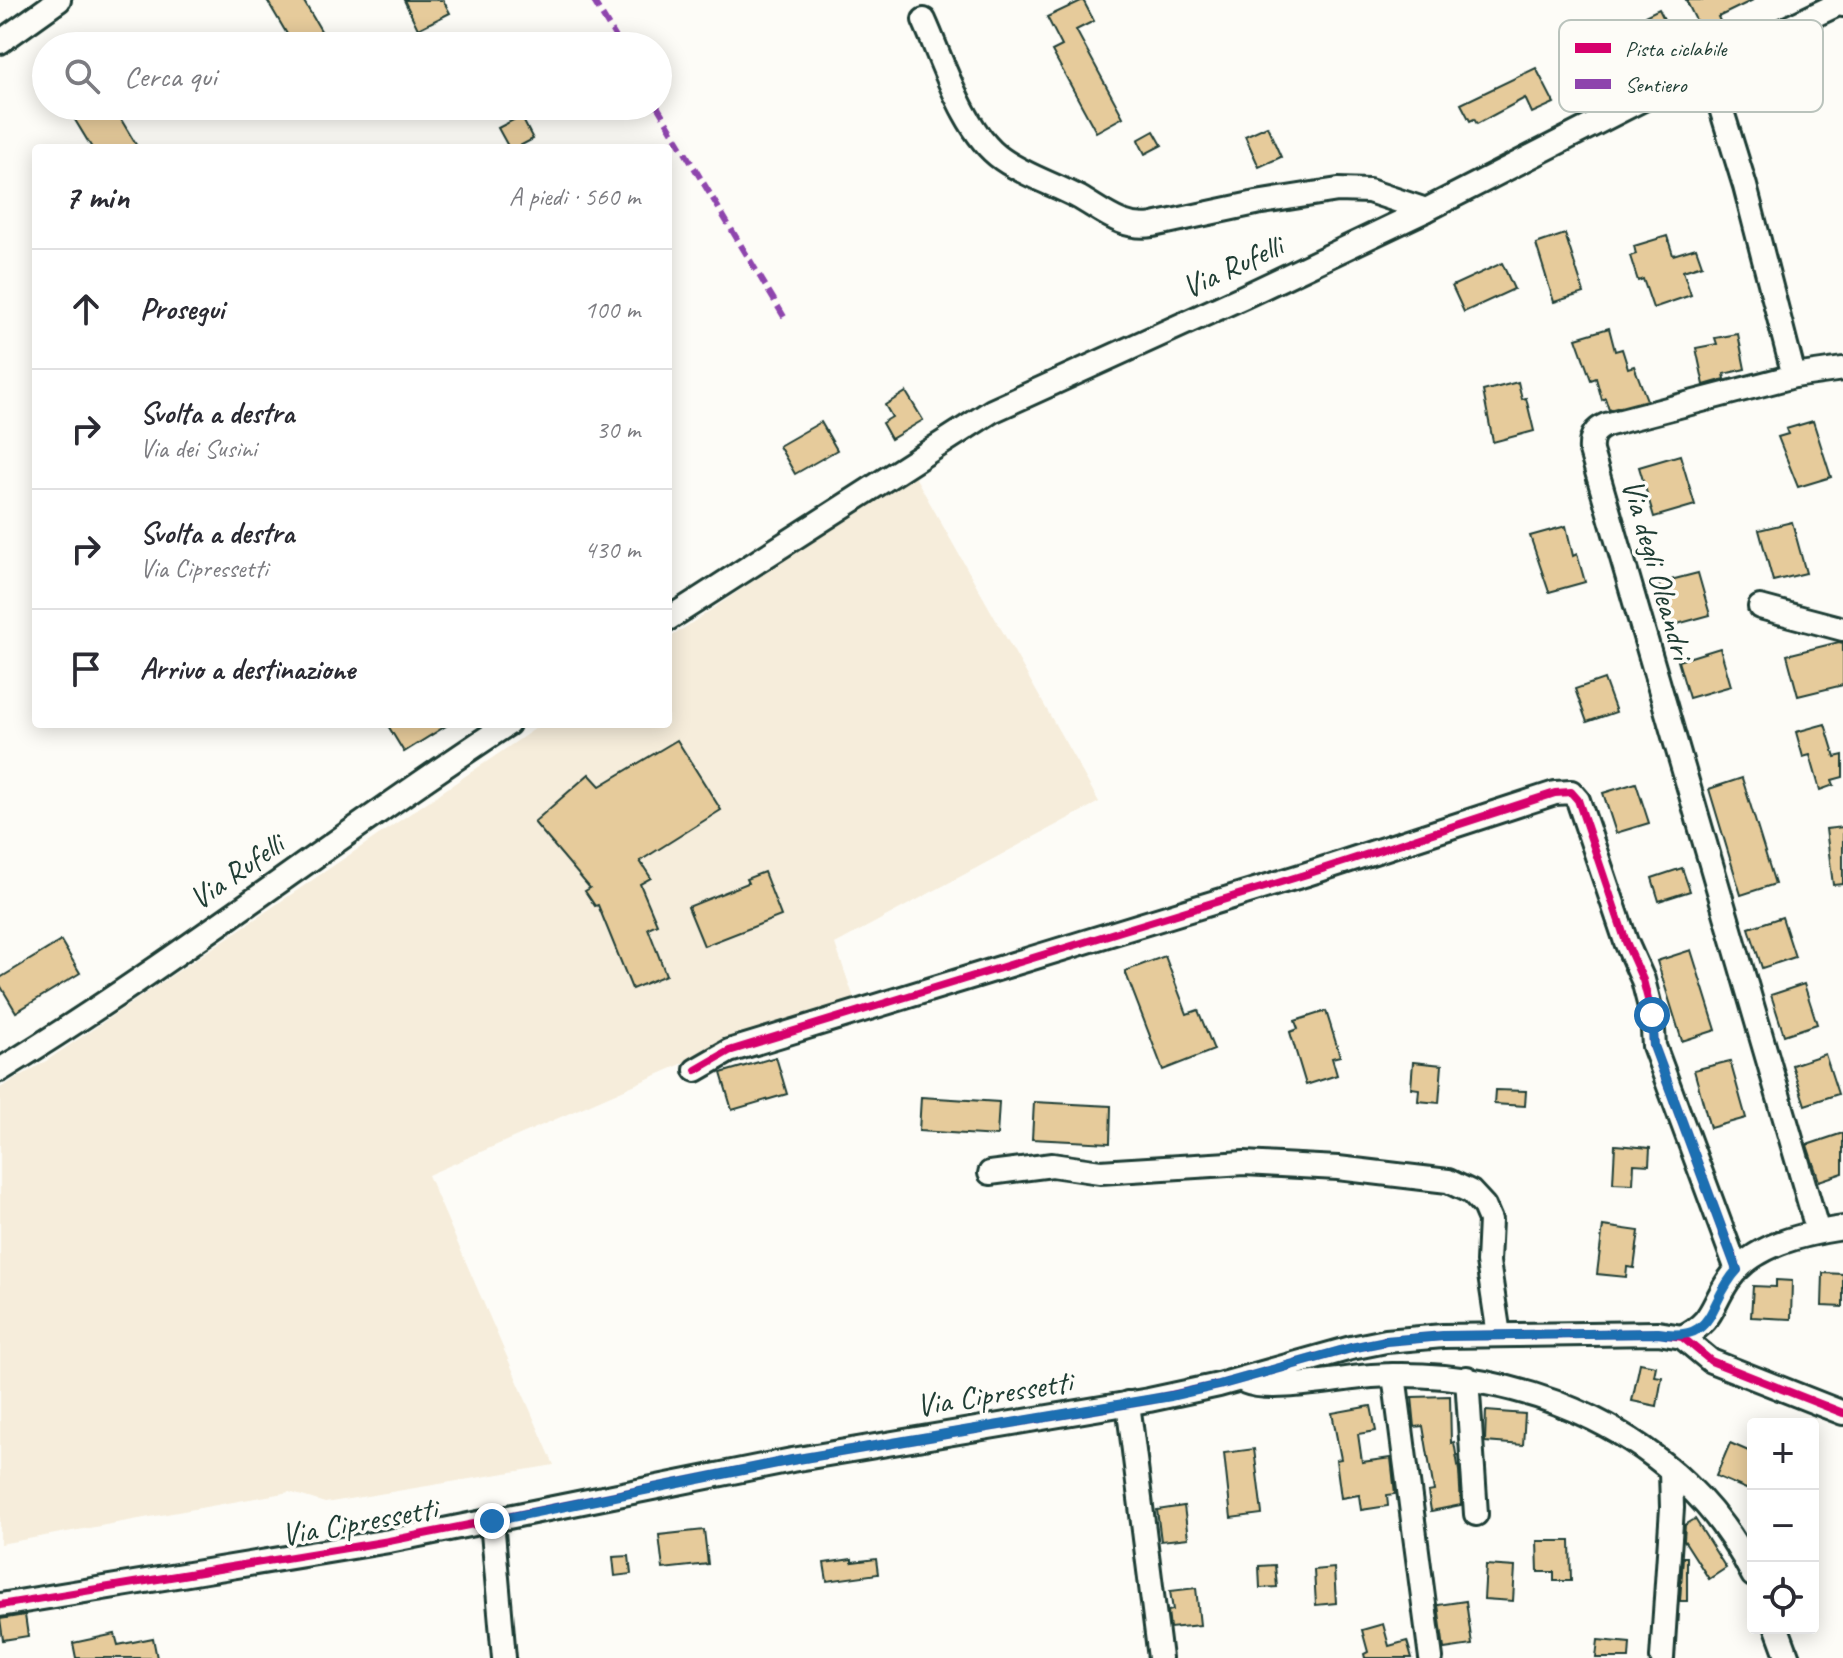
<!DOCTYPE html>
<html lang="it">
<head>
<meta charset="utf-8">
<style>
	:root { --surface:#fff; --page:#f7f7f7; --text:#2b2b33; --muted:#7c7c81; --line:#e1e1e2 }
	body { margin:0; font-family:Caveat,sans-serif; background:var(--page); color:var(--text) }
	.controls { position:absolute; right:24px; bottom:24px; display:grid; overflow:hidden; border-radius:8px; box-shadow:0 4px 20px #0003 }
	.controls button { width:72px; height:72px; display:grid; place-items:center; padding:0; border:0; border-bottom:2px solid var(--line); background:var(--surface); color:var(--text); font:40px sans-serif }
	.stop { position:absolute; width:24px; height:24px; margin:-18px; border:6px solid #1f6fb2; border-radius:50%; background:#fff }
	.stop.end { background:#1f6fb2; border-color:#fff; box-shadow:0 2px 8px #0008 }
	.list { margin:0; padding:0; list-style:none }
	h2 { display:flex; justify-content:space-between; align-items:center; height:104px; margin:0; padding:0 32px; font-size:34px }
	h2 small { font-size:26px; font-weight:400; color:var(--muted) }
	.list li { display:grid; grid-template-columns:52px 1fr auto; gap:24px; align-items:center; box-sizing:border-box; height:120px; padding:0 32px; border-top:2px solid var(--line) }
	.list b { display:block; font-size:30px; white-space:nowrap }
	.list p { margin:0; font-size:26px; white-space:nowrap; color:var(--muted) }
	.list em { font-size:26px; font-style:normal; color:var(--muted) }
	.icon { flex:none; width:44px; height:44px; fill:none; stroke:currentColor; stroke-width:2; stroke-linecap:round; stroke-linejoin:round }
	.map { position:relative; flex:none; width:1843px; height:1658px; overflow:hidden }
	.search { position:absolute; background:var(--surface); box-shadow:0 4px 20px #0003; left:32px; top:32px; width:640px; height:88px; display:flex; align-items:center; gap:20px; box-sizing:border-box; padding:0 28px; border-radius:44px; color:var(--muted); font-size:30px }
	.panel { position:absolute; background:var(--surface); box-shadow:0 4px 20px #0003; left:32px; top:144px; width:640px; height:584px; border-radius:8px }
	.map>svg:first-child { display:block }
</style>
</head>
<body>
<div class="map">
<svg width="1843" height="1658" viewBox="0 0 1843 1658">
	<rect width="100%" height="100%" fill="#fdfcf7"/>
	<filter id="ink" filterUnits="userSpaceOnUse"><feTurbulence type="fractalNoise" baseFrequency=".0125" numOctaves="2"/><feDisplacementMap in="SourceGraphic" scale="16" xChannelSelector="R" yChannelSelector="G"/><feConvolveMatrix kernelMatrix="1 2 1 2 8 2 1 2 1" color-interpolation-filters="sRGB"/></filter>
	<g filter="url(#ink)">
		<polygon fill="#f6eddb" points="913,473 1099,802 835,944 855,1001 725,1045 428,1175 554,1465 325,1503 289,1492 0,1544 0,1088 46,1061 542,724 668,724 668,639"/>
		<g fill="#e6cb9b" stroke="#1f3d34" stroke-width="2">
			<polygon points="267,0 303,0 330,46 294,46"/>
			<polygon points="404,0 443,0 450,13 418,29"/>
			<polygon points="1083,0 1094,21 1076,30 1123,117 1096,132 1052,51 1062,46 1047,17"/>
			<polygon points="1686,0 1753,0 1718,17 1724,29 1705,39"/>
			<polygon points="1659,9 1678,48 1637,67 1618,29"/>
			<polygon points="1536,68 1554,103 1532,113 1525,98 1477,124 1474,119 1470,121 1461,104"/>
			<polygon points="87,106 113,106 138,148 92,148 72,115"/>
			<polygon points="521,116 533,139 516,148 509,148 498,128"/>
			<polygon points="1267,126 1281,157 1259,167 1245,136"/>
			<polygon points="1154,131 1162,145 1145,154 1138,140"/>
			<polygon points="1565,234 1584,293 1554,302 1536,244"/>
			<polygon points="1667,236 1673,255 1696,248 1702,265 1683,271 1691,295 1653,308 1643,279 1638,281 1630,256 1636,254 1634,246"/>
			<polygon points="1502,263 1514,289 1464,312 1452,286"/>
			<polygon points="1609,328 1615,351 1622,349 1628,368 1634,366 1647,400 1609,410 1605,398 1602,400 1596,378 1591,380 1576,338"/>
			<polygon points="1738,334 1745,369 1724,374 1725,379 1704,385 1696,348 1717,344 1715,338"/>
			<polygon points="1518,382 1522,399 1526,398 1534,431 1493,442 1483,391"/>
			<polygon points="906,392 923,420 891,439 882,423 892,417 885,405"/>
			<polygon points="1813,421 1831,477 1798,487 1778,437 1788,434 1786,429"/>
			<polygon points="821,422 837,450 795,474 779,446"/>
			<polygon points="1680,455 1695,505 1654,517 1639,467"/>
			<polygon points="1792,522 1806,573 1773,581 1759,530"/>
			<polygon points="1566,526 1573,556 1577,554 1585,582 1549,592 1530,536"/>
			<polygon points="1698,573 1710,615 1670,626 1659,583"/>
			<polygon points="1839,642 1843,643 1843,685 1798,696 1787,655"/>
			<polygon points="1720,648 1731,686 1689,698 1678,661"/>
			<polygon points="1604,679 1616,712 1587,722 1575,689"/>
			<polygon points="387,724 449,724 404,752"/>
			<polygon points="1825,724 1835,757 1843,755 1843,777 1832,780 1834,785 1820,790 1810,755 1803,757 1796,732"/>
			<polygon points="677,740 721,810 640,861 651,878 640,884 657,924 648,928 666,975 632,989 598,905 595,906 585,891 590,888 534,822 589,774 600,786"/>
			<polygon points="1742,778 1775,884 1741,895 1709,789"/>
			<polygon points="1636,783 1649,823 1616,833 1603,793"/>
			<polygon points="1843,827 1843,884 1833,885 1826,829"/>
			<polygon points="1682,868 1690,891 1659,901 1652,878"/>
			<polygon points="764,872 781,916 704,946 688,907 748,883 746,879"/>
			<polygon points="1782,917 1795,957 1762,968 1749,928"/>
			<polygon points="61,941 80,973 16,1012 0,985 0,978"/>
			<polygon points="1691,950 1716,1030 1682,1041 1657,961"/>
			<polygon points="1165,956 1187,1014 1198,1010 1214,1050 1163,1070 1125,971"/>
			<polygon points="1804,984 1817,1024 1784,1035 1771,995"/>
			<polygon points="1326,1011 1340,1056 1332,1058 1337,1075 1306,1085 1290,1032 1298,1029 1295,1021"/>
			<polygon points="1825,1054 1838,1094 1805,1105 1792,1065"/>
			<polygon points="776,1057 787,1094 732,1110 721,1073"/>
			<polygon points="1730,1061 1746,1118 1710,1128 1694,1070"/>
			<polygon points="1413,1062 1442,1065 1439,1103 1418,1101 1419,1089 1411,1088"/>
			<polygon points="1495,1090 1526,1091 1525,1106 1494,1104"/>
			<polygon points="921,1097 999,1102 997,1136 919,1131"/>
			<polygon points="1034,1102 1111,1106 1110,1143 1032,1139"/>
			<polygon points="1843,1133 1843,1173 1819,1181 1807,1145"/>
			<polygon points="1615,1145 1650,1148 1649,1165 1634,1164 1633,1184 1613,1183"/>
			<polygon points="1603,1226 1639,1231 1634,1268 1627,1267 1626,1277 1597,1274"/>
			<polygon points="1823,1273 1843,1274 1843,1307 1822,1306"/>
			<polygon points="1776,1280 1792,1281 1791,1319 1751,1317 1753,1286 1776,1287"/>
			<polygon points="1640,1363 1656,1366 1654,1376 1662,1377 1657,1406 1632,1401"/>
			<polygon points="1450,1396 1451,1443 1454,1442 1459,1471 1461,1505 1431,1511 1428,1492 1434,1491 1423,1426 1415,1427 1412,1397"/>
			<polygon points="1371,1406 1376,1431 1358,1434 1362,1462 1391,1458 1395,1494 1387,1495 1388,1506 1361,1510 1359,1495 1341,1498 1336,1460 1341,1459 1332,1413"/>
			<polygon points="1486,1411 1525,1414 1523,1445 1485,1442"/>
			<polygon points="1730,1443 1753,1453 1753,1492 1716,1476"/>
			<polygon points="1254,1449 1262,1514 1231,1518 1224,1453"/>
			<polygon points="1184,1506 1188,1538 1161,1541 1157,1510"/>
			<polygon points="1695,1519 1726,1568 1709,1579 1684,1540 1685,1525"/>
			<polygon points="704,1530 708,1564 663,1569 659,1535"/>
			<polygon points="1537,1541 1570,1541 1571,1581 1554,1581 1554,1572 1538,1572"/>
			<polygon points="629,1556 631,1574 615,1576 613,1557"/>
			<polygon points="1683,1557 1687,1557 1687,1601 1680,1601"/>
			<polygon points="852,1559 852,1562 876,1559 878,1574 827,1581 824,1563"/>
			<polygon points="1275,1565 1277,1587 1260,1588 1259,1566"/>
			<polygon points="1486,1565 1515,1567 1513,1601 1484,1599"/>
			<polygon points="1334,1568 1336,1603 1316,1605 1314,1570"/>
			<polygon points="1196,1588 1200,1625 1170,1628 1168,1611 1173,1610 1170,1591"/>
			<polygon points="1466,1601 1472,1645 1444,1649 1438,1605"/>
			<polygon points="25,1615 28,1636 3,1640 0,1619"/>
			<polygon points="1383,1624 1389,1646 1407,1641 1412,1658 1365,1658 1364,1654 1368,1652 1362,1630"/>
			<polygon points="115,1634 118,1645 153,1638 157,1658 76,1658 73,1643"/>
			<polygon points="1598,1640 1630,1643 1629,1658 1596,1658"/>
		</g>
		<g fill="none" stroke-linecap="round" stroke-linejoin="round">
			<defs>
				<g id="minor">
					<path d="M 924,20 C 943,62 964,133 1002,159 C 1026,176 1054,184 1080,198 C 1104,212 1124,230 1153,225 L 1256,203 L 1338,190 L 1369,191 L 1426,210"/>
					<polyline points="0,42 59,0"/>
					<path d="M 1708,66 L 1745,186 L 1794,376 L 1606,425 C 1594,430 1590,438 1591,451 L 1818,1232"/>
					<polyline points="1794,376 1843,369"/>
					<polyline points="1760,607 1843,629"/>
					<polyline points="668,619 992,411 1245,296 1426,210 1708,66 1838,4 1843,5"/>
					<path d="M 0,1070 C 175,963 336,836 508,724"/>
					<polyline points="696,1070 729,1051 1307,874 1555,793 1571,792 1578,800 1626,942 1643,980 1652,1015 1654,1046 1737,1270"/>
					<polyline points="990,1173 1052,1165 1100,1172 1244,1163 1338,1168 1448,1181 1471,1192 1484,1206 1490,1220 1488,1262 1499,1335"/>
					<path d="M 1682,1337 C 1714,1321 1710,1308 1728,1281 C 1752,1245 1803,1234 1843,1228"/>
					<polyline points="1394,1375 1431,1658"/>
					<polyline points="1467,1378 1476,1514"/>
					<path d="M 1246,1382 C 1272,1393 1341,1378 1372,1376 C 1524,1366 1683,1434 1753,1575"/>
					<polyline points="1128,1403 1160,1658"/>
					<polyline points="492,1521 504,1658"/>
					<polyline points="0,1605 389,1541 792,1460 1149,1400 1219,1385 1351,1348 1386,1341 1443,1336 1658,1333 1682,1337 1711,1361 1843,1413"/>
					<polyline points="1777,1628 1788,1658"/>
					<polyline points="1662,1658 1672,1508 1671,1471"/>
				</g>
			</defs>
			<use href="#minor" stroke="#1f3d34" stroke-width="28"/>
			<use href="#minor" stroke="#fdfcf7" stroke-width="22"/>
			<g stroke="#8e44ad" stroke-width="6" stroke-dasharray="12 6" stroke-linecap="butt">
				<polyline points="593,0 621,46"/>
				<polyline points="657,106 786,320"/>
			</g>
			<defs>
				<g id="cycleway">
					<polyline points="696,1070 729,1051 1307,874 1555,793 1571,792 1578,800 1626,942 1643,980 1652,1015 1654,1046 1737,1270"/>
					<polyline points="0,1605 389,1541 792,1460 1149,1400 1219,1385 1351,1348 1386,1341 1443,1336 1658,1333 1682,1337 1711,1361 1843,1413"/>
				</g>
			</defs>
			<use href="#cycleway" stroke="#fdfcf7" stroke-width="13"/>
			<use href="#cycleway" stroke="#d6006c" stroke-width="8"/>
		</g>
	</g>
	<g fill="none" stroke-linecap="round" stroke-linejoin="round" filter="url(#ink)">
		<path stroke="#1f6fb2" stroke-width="10" d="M 492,1521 L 792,1460 L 1171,1396 L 1219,1385 L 1351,1348 L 1386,1341 L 1443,1336 L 1658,1333 C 1718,1343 1706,1304 1737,1270 L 1654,1046 L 1652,1015"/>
	</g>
	<g text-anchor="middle" stroke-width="7" stroke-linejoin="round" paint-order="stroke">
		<g font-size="32" fill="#1f3d34" stroke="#fdfcf7">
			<text transform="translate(1232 266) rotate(-25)" y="11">Via Rufelli</text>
			<text transform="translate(1658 569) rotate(74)" y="11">Via degli Oleandri</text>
			<text transform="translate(236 871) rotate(-35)" y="11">Via Rufelli</text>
			<text transform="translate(994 1393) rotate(-9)" y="11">Via Cipressetti</text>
			<text transform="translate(359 1521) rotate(-10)" y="11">Via Cipressetti</text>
		</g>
	</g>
	<rect x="1559" y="20" width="264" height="92" rx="12" fill="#fdfcf7" stroke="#bac3bc" stroke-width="2"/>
	<rect x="1575" y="43" width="36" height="10" fill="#d6006c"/>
	<rect x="1575" y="79" width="36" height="10" fill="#8e44ad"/>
	<g font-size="22" fill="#1f3d34">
		<text x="1625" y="56">Pista ciclabile</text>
		<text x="1625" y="92">Sentiero</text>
	</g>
</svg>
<div class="controls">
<button>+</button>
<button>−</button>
<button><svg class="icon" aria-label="locate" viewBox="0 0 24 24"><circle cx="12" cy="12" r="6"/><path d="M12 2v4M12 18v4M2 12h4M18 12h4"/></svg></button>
</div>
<div class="stop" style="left:1652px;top:1015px"></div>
<div class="stop end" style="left:492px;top:1521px"></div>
<div class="search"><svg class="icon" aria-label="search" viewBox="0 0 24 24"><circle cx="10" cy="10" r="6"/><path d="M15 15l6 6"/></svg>Cerca qui</div>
<section class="panel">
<h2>7 min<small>A piedi · 560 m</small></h2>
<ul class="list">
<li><svg class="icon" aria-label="ahead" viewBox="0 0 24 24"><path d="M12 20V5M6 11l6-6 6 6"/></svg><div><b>Prosegui</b></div><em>100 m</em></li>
<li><svg class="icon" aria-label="right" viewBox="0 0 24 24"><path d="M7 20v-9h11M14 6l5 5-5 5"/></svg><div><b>Svolta a destra</b><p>Via dei Susini</p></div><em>30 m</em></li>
<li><svg class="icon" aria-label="right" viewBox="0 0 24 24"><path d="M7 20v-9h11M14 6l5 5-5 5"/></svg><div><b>Svolta a destra</b><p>Via Cipressetti</p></div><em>430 m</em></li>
<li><svg class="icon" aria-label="arrive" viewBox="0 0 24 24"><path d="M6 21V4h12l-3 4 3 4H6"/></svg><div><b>Arrivo a destinazione</b></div></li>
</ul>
</section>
</div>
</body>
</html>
